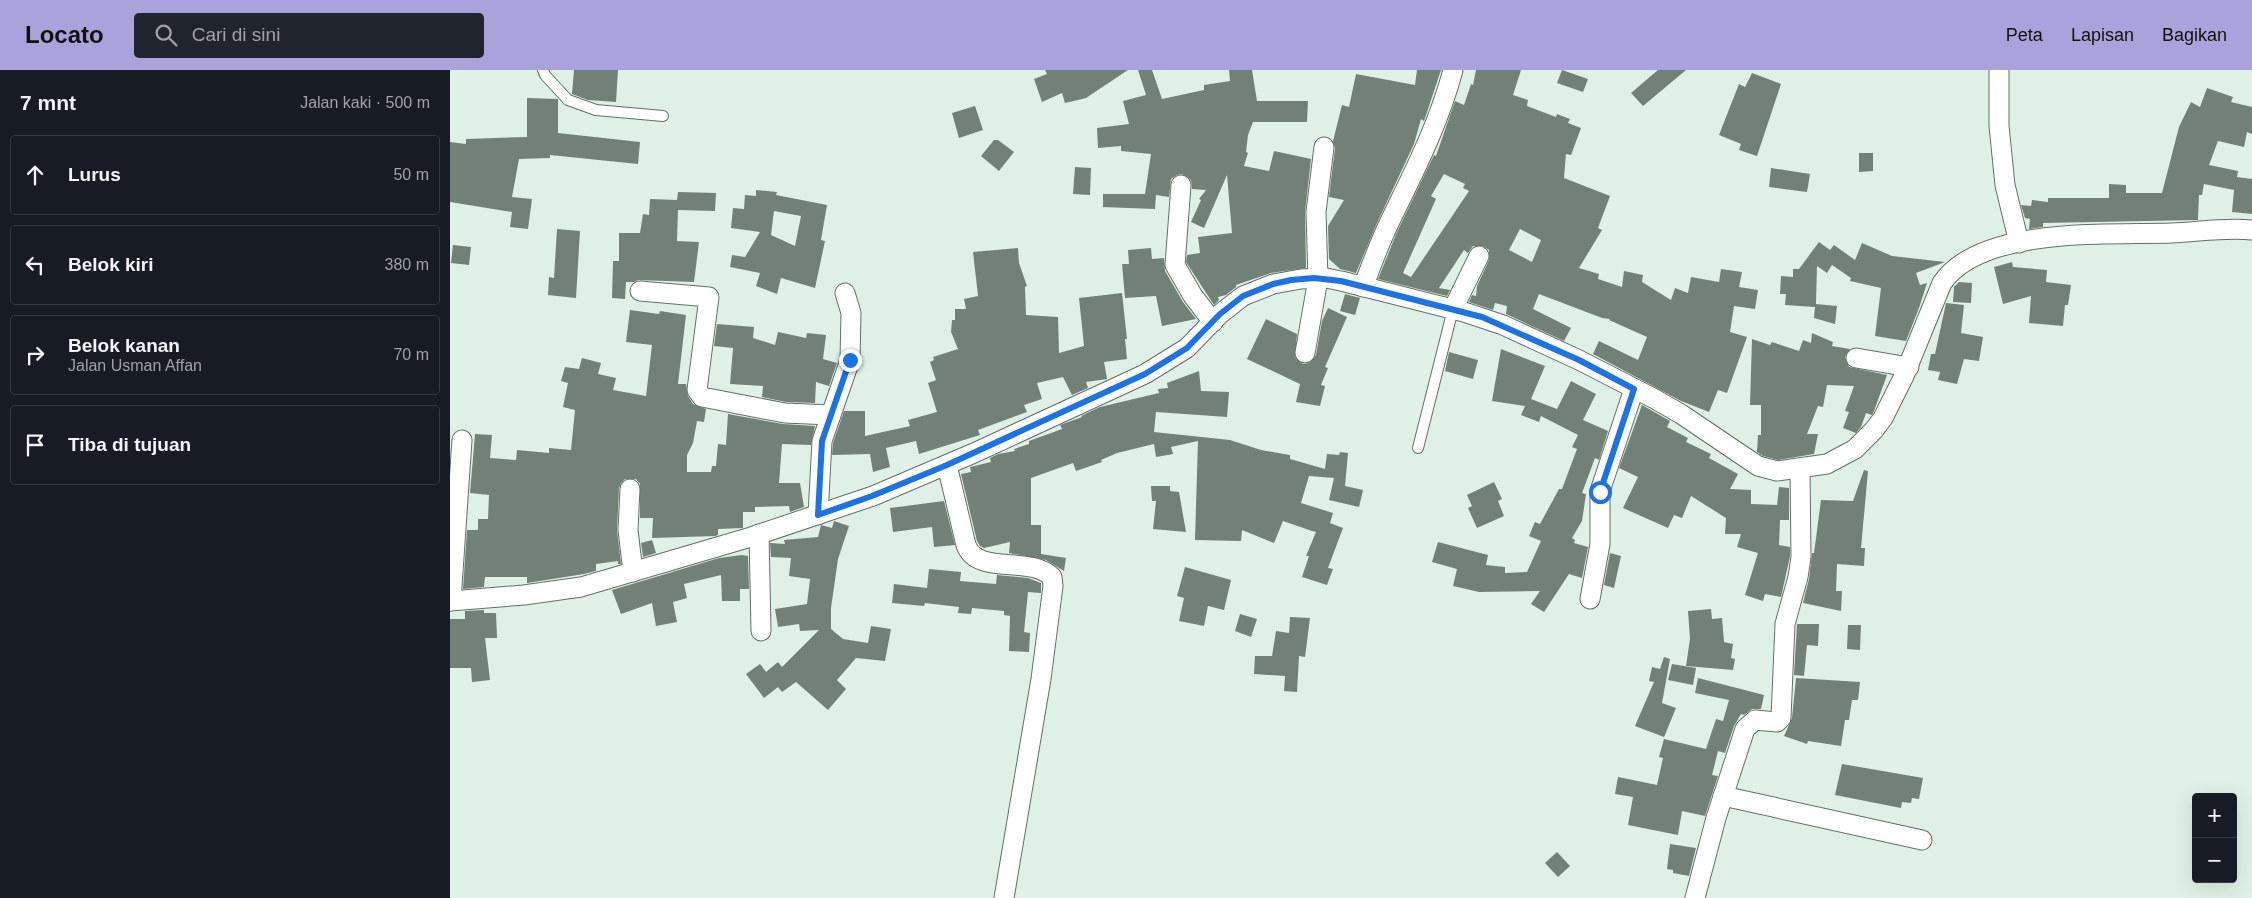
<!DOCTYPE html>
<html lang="id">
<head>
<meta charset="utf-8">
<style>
	:root { --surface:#171b24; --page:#20242c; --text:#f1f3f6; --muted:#9ea1a6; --line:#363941; --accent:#aaa3db }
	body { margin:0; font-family:Helvetica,sans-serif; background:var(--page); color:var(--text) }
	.controls { position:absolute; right:15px; bottom:15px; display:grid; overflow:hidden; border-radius:5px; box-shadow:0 5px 20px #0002 }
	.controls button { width:45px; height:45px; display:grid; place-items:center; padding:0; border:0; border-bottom:1px solid var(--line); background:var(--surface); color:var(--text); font:25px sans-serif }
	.stop { position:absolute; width:15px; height:15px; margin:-11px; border:4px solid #1a73e8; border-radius:50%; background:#fff }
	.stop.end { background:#1a73e8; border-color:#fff; box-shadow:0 1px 5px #0008 }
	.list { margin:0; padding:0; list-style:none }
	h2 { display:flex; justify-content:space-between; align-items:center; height:65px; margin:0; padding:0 20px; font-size:21px }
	h2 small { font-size:16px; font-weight:400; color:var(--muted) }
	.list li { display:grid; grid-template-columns:32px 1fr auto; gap:15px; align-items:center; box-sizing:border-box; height:80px; margin:0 10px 10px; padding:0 10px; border:1px solid var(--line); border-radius:5px }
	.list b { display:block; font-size:19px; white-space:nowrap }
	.list p { margin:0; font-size:16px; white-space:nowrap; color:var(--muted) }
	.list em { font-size:16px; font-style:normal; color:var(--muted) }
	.icon { flex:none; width:28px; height:28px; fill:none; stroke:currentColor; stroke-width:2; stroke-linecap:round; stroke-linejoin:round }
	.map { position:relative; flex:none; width:1802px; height:828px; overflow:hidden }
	header { display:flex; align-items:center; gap:30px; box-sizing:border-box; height:70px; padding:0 25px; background:var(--accent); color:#111 }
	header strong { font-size:24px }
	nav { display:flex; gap:28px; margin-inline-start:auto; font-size:18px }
	.search { width:350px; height:45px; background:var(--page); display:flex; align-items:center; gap:12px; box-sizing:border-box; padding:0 18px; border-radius:5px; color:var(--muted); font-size:19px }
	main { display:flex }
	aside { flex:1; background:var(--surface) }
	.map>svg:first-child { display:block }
</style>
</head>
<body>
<header>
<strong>Locato</strong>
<div class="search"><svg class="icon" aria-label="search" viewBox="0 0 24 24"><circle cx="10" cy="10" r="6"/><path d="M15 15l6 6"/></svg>Cari di sini</div>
<nav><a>Peta</a><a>Lapisan</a><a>Bagikan</a></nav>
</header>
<main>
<aside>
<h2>7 mnt<small>Jalan kaki · 500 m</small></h2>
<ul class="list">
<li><svg class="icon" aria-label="ahead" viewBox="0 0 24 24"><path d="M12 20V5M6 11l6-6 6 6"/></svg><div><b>Lurus</b></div><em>50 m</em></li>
<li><svg class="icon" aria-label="left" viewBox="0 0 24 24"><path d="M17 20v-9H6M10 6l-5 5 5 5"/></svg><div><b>Belok kiri</b></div><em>380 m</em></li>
<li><svg class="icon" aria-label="right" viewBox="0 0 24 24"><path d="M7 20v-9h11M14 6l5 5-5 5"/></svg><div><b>Belok kanan</b><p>Jalan Usman Affan</p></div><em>70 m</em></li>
<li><svg class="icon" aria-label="arrive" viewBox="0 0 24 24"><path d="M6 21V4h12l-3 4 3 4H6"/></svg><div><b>Tiba di tujuan</b></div></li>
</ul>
</aside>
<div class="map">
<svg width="1802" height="828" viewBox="0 0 1802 828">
	<rect width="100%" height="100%" fill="#dff1e6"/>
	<g fill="#718177" fill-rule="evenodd">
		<polygon points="124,0 168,0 166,32 138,30 122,24"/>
		<polygon points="595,0 678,0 636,28 615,33 612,23 592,32 584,9 597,4"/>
		<polygon points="688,0 702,0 712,29 754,20 754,15 780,11 779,0 802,0 807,31 858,31 857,52 803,52 798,65 796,82 798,83 794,96 819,101 824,81 861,89 855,142 856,198 821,203 786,215 786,217 776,225 768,227 769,230 764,235 736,192 737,185 750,183 748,167 782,163 777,105 754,158 741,152 751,130 749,129 756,120 742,119 741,110 732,104 727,105 721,109 719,127 706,125 705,139 653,137 653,124 695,124 701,84 671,81 671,76 648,78 647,58 679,54 673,31 696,25"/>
		<polygon points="967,0 991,0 974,51 971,49 964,74 927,153 906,203 890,199 879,189 878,156 894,130 879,127 885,78 883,71 892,35 899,37 906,4 965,15"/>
		<path d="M 1026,0 L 1071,0 L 1063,25 L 1078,30 L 1077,36 L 1106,47 L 1107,44 L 1120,49 L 1118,53 L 1131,58 L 1121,85 L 1116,84 L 1114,108 L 1160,126 L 1148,158 L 1152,160 L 1129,198 L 1149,204 L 1148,209 L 1172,217 L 1174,201 L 1193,205 L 1192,212 L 1221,230 L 1225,218 L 1238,223 L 1241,207 L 1269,212 L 1271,199 L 1292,202 L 1289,217 L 1308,220 L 1305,239 L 1284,236 L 1280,262 L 1297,267 L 1277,323 L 1268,320 L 1259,342 L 1231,331 L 1143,284 L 1149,271 L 1188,290 L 1197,267 L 1159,250 L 1160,249 L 1152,248 L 1089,224 L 1083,239 L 1121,258 L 1114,271 L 1056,244 L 1057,236 L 1045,233 L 1043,240 L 1019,232 L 1022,225 L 1026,226 L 1027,216 L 1039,190 L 1039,180 L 1033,176 L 1023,176 L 1018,183 L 1014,180 L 989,218 L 1000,220 L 997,226 L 928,209 L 947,162 L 984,85 L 986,86 L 1005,31 L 1014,35 L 1021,14 L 1023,15 ZM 994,104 L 1015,114 L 1013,118 L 1019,121 L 961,207 L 953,203 L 986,129 L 981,126 ZM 1070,159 L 1091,170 L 1082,192 L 1059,180 Z"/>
		<polygon points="1112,0 1138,9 1133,22 1107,13"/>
		<polygon points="1208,0 1236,0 1193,36 1181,23"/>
		<polygon points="1302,3 1331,14 1307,86 1289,80 1291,74 1269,65 1289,14 1295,17"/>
		<polygon points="1757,18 1783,27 1781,32 1802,37 1802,64 1797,62 1794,77 1768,71 1759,95 1788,101 1787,107 1802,109 1802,144 1782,142 1784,120 1754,114 1752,125 1749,125 1748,150 1593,153 1593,157 1579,159 1580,149 1575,148 1571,135 1581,136 1582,130 1598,132 1598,128 1659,128 1659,114 1676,115 1676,123 1712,123 1729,57 1741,32 1750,37"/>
		<polygon points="77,28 108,29 108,63 190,72 188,94 100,85 100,88 69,89 62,127 82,129 78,159 60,157 62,142 0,132 0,72 16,74 16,69 77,67"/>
		<polygon points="525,36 533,60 509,68 502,43"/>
		<polygon points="544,70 548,70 564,82 549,101 531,86"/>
		<polygon points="1409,83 1423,83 1423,101 1409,102"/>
		<polygon points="625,97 641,98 640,125 623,124"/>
		<polygon points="1321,98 1360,104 1357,122 1319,117"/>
		<path d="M 306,120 L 327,122 L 326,125 L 377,135 L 371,170 L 375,171 L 365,218 L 331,208 L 327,224 L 306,216 L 310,203 L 280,197 L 282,185 L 295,187 L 310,162 L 281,158 L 283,138 L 294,139 L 295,125 L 306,126 ZM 324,141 L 351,146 L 345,176 L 321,165 Z"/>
		<polygon points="228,122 266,123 265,141 228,140 227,171 249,172 244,212 188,210 184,212 176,212 175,229 162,228 163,191 169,191 169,163 190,163 193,144 199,145 200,129 227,130"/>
		<polygon points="107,159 130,161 126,228 98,225 99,207 104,208"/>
		<polygon points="1369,172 1380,180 1384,175 1405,190 1412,173 1442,186 1495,192 1466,203 1470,215 1477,213 1469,238 1456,271 1425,266 1431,218 1400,211 1401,208 1382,195 1377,203 1367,196 1366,234 1387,236 1385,254 1364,248 1365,237 1335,235 1336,224 1330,224 1331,206 1343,207 1343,199 1349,199"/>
		<polygon points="3,175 21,177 19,195 1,193"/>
		<polygon points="568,178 569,193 577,216 575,217 576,245 608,247 609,283 634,276 629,228 672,223 677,269 675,269 677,289 654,292 657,309 636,312 638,318 622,325 613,307 587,313 592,329 574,335 577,342 528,360 530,365 469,384 466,371 436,378 440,397 423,402 420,384 382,385 383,373 394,341 415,341 415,366 460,356 458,350 487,342 478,313 486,310 480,292 484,290 483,287 508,279 501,262 502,250 505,250 505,239 516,239 514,229 528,226 523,182"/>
		<polygon points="701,178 702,189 714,188 715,201 733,232 746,249 712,256 706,226 675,228 672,194 679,194 678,180"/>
		<polygon points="1562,192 1563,197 1597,200 1596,212 1621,215 1618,235 1615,235 1613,256 1579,253 1581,226 1553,234 1544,197"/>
		<polygon points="1509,212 1522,213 1521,233 1503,232 1504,217"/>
		<polygon points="895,224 910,228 905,245 890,241"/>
		<polygon points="1496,233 1514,235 1511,263 1533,267 1529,291 1514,289 1507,314 1488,310 1490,302 1478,300 1481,284 1485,284"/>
		<polygon points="878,238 897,247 875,297 878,298 871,315 875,316 870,336 846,332 850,314 797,289 816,249 847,264 845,287 853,294 859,293 866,285 872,251"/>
		<polygon points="180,240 209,244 210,241 236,245 228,314 236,314 238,326 243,334 256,339 254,352 247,351 243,373 237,385 237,402 261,402 262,396 266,396 268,374 276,375 278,344 333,354 365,356 361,375 332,374 329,413 350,413 354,437 340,442 339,436 305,437 305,442 293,442 293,458 268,459 268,465 265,466 202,468 203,448 190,448 190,414 186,409 175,409 171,413 169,418 167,460 171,494 168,494 168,491 146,494 146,501 134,504 77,513 77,507 35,507 34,517 13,519 17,460 28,460 28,449 38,449 39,425 20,423 25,364 42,365 40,388 66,390 67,380 99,383 99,378 121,380 125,340 113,337 118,313 111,311 115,297 129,299 132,288 151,293 148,304 166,308 163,320 196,326 202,275 176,272"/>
		<polygon points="267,254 304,257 303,268 325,275 328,262 356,268 357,263 376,265 373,289 387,293 379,316 366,312 365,333 336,332 312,327 313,316 280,314 283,278 264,276"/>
		<polygon points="1362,263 1383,272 1382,276 1400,279 1395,287 1399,297 1437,305 1424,341 1422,345 1416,343 1411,357 1406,363 1393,358 1399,342 1395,341 1404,316 1377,315 1373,337 1368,336 1357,364 1368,364 1364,384 1328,390 1313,386 1307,382 1308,365 1311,365 1311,335 1300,335 1302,269 1320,275 1322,272 1349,281 1353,270 1361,273"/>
		<polygon points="1051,279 1095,296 1081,329 1107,339 1121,311 1146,324 1133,350 1158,361 1149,390 1145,388 1132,423 1136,424 1132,451 1122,468 1125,470 1124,473 1138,477 1132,508 1119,504 1094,542 1081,534 1090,521 1029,522 1003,516 1007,499 982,492 988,472 1038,485 1036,495 1055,497 1055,503 1077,502 1091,471 1079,466 1085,452 1090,454 1109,419 1112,419 1127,379 1122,377 1128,365 1091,346 1089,352 1071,345 1075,336 1042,331"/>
		<polygon points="999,282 1028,290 1023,309 995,301"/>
		<polygon points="749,301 751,321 779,322 777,347 706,342 704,362 780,370 811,380 840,385 840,389 875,399 877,384 889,385 890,382 898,383 895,416 913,420 909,437 879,430 884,408 859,406 851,433 883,443 880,453 893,458 878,498 883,499 877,515 852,507 859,486 856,486 866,462 862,461 833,451 824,473 792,460 791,471 745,470 748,371 721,377 723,384 706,387 704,374 667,383 651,390 652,392 626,401 623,393 581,408 581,455 591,455 591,484 616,488 614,501 596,490 559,483 560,472 534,478 530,476 527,471 511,404 521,402 520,397 541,392 540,388 548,384 565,381 564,379 579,374 579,371 612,359 610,355 632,347 631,346 650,337 709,323 708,319 718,318 717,313"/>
		<polygon points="1192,335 1220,351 1217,357 1238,368 1236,372 1261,384 1259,388 1288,404 1280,419 1301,420 1301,434 1327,435 1329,417 1339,418 1339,450 1330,450 1329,475 1340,477 1340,486 1331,527 1315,524 1313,531 1295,525 1308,483 1287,477 1291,464 1275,464 1276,448 1241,426 1232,448 1224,445 1218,458 1173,438 1188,407 1169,398"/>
		<polygon points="1414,400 1418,401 1411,478 1415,478 1414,496 1387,494 1386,521 1392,521 1391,541 1353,533 1359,509 1362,483 1364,483 1371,430 1403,431"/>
		<polygon points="1044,412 1052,429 1048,431 1054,446 1027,458 1018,438 1022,436 1017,425"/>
		<polygon points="701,416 720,416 720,421 729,422 736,462 703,459 706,431 702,431"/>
		<polygon points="494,431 505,475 484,477 482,457 443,462 440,438"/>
		<polygon points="384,451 399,456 388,489 381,538 381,559 393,569 418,573 421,556 441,559 435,591 406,588 387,610 396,619 378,640 346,612 332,622 328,617 314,628 296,604 310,594 316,602 328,592 332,597 369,560 350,561 349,554 328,557 325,539 357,534 360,509 339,506 341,488 321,487 320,473 335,474 334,470 368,467 371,455 382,458"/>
		<polygon points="202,470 206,483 193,487 191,473"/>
		<polygon points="1160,483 1171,486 1164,518 1154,515"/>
		<polygon points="292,485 298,486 299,519 290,519 290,531 272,531 271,505 234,514 237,528 223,532 227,552 206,556 202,533 171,544 162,520 269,488"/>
		<polygon points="735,497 781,510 774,540 758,536 754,556 729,551 734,528 727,526"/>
		<polygon points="479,499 511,502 510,511 546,514 547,505 578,508 591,513 591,523 578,522 574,562 580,563 579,582 559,581 560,546 554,545 554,541 522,538 521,544 508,543 509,537 475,533 474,536 442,533 444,514 477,518"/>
		<polygon points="1261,539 1262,549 1272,548 1274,572 1283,574 1281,588 1285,589 1283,600 1236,596 1240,569 1238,541"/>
		<polygon points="34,540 34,543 46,543 47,568 35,568 40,610 22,612 21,598 0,598 0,549 15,549 15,541"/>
		<polygon points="790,544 807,549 801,567 785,561"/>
		<polygon points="840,547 860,548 855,587 849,586 847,622 834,621 835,606 804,604 805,586 822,586 826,561 839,563"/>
		<polygon points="1347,554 1369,554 1368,576 1357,575 1354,606 1344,605"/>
		<polygon points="1398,555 1411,555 1410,580 1397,579"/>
		<polygon points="1214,587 1220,589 1212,633 1226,638 1214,667 1185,656 1204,612 1199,611 1202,597 1210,599"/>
		<polygon points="1222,594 1246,598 1243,615 1218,610"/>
		<polygon points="1248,608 1314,625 1311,639 1302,639 1294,645 1291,644 1284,656 1275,683 1268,681 1262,705 1268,706 1255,746 1232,741 1228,765 1178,755 1183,727 1165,724 1168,707 1207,715 1213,688 1209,687 1214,669 1256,679 1266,649 1273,651 1279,630 1245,623"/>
		<polygon points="1346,608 1410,612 1408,630 1402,630 1399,650 1395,650 1391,676 1358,671 1357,674 1334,666 1342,648"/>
		<polygon points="1392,694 1473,708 1469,729 1462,728 1461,733 1452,732 1451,738 1385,725"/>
		<polygon points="1220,774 1246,778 1239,806 1223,803 1223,800 1217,799"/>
		<polygon points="1107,782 1120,796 1108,807 1095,793"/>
	</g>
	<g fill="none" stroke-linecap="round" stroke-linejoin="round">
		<defs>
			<g id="service">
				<polyline points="93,0 95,5 118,30 146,40 213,46"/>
				<polyline points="968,378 1003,239"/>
			</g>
			<g id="minor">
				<polyline points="1549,0 1549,56 1555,115 1569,173"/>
				<polyline points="731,115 725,195 743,226 763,252"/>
				<path d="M 913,217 C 922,194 930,171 941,149 C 965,100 989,53 1003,0"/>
				<polyline points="190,221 259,227 247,320 252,327 335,343 381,345"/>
				<polyline points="1003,239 1029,186"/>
				<polyline points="855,283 868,209 866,142 874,77"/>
				<polyline points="1406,288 1459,297"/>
				<path d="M 497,395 L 516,475 C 527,506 580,485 602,507 L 603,516 L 591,609 L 554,828"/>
				<polyline points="180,419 178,460 183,502"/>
				<polyline points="368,445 372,371 400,290 401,243 395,223"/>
				<polyline points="309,464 311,561"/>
				<polyline points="1140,529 1150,474 1150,421 1184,319"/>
				<path d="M 0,531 L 74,525 L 131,517 L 301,467 L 423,426 L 524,383 L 695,304 L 737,278 L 770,244 L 793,226 L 823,214 L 851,209 L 876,208 L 891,211 L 1014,242 L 1053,255 L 1129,290 L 1203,328 L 1231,344 L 1308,396 L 1327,401 L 1377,394 L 1405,379 L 1424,360 L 1433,348 L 1454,306 L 1492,213 C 1531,156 1660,165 1722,163 C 1748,162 1776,157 1802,160"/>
				<polyline points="1,531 12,370"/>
				<polyline points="1273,726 1472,770"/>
				<polyline points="1245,828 1266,748 1295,659 1305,650 1327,652 1331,648 1335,554 1348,507 1351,487 1350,399"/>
			</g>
		</defs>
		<use href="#service" stroke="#617066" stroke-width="12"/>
		<use href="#minor" stroke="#617066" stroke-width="21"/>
		<use href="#service" stroke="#fff" stroke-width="10"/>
		<use href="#minor" stroke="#fff" stroke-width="19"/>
	</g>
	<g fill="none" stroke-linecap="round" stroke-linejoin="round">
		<polyline stroke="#1a73e8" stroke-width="6" points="400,290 372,371 368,445 422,426 497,395 695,304 737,278 770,244 793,226 823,214 841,210 864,208 891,211 1032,247 1129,290 1184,319 1150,422"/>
	</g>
</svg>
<div class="controls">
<button>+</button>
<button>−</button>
</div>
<div class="stop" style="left:1150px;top:422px"></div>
<div class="stop end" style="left:400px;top:290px"></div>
</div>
</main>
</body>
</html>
